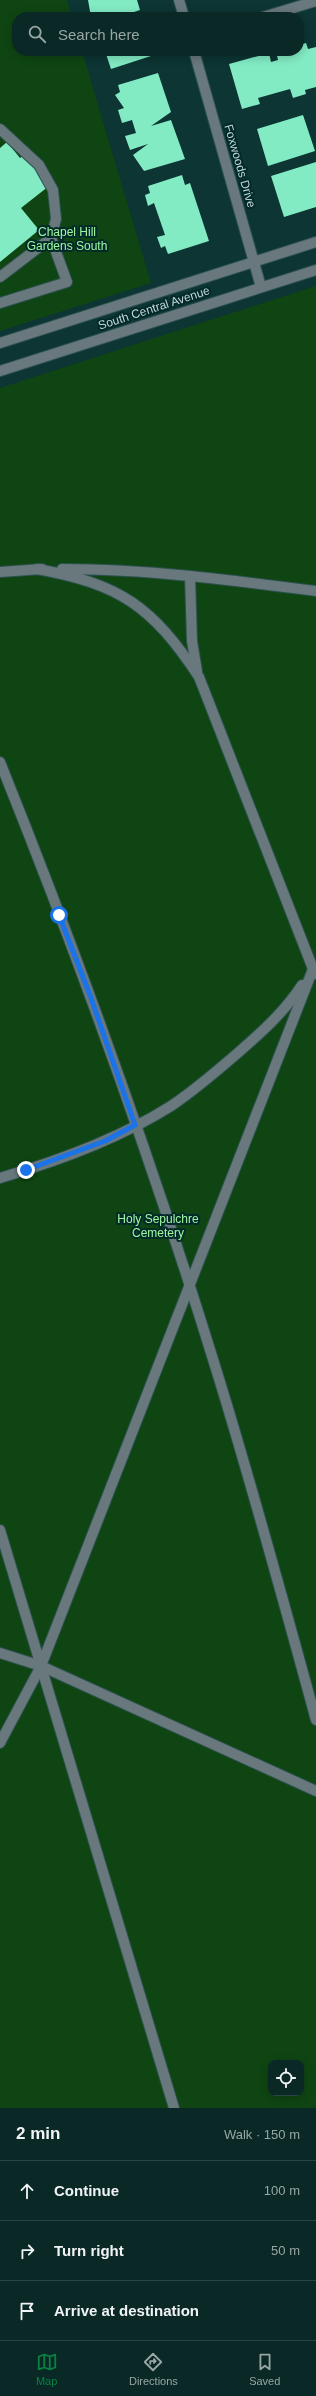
<!DOCTYPE html>
<html lang="en">
<head>
<meta charset="utf-8">
<style>
	:root { --surface:#092826; --page:#173432; --text:#f1f3f6; --muted:#99a6a7; --line:#294443; --accent:#0b8043 }
	body { margin:0; font-family:Arial,sans-serif; background:var(--page); color:var(--text) }
	.controls { position:absolute; right:12px; bottom:12px; display:grid; overflow:hidden; border-radius:8px; box-shadow:0 2px 10px #0003 }
	.controls button { width:36px; height:36px; display:grid; place-items:center; padding:0; border:0; border-bottom:1px solid var(--line); background:var(--surface); color:var(--text); font:20px sans-serif }
	.stop { position:absolute; width:12px; height:12px; margin:-9px; border:3px solid #1a73e8; border-radius:50%; background:#fff }
	.stop.end { background:#1a73e8; border-color:#fff; box-shadow:0 1px 4px #0008 }
	.list { margin:0; padding:0; list-style:none }
	h2 { display:flex; justify-content:space-between; align-items:center; height:52px; margin:0; padding:0 16px; font-size:17px }
	h2 small { font-size:13px; font-weight:400; color:var(--muted) }
	.list li { display:grid; grid-template-columns:26px 1fr auto; gap:12px; align-items:center; box-sizing:border-box; height:60px; padding:0 16px; border-top:1px solid var(--line) }
	.list b { display:block; font-size:15px; white-space:nowrap }
	.list em { font-size:13px; font-style:normal; color:var(--muted) }
	.icon { flex:none; width:22px; height:22px; fill:none; stroke:currentColor; stroke-width:2; stroke-linecap:round; stroke-linejoin:round }
	.map { position:relative; flex:none; width:316px; height:2108px; overflow:hidden }
	.search { position:absolute; background:var(--surface); box-shadow:0 2px 10px #0003; left:12px; right:12px; top:12px; height:44px; display:flex; align-items:center; gap:10px; box-sizing:border-box; padding:0 14px; border-radius:16px; color:var(--muted); font-size:15px }
	.sheet { height:232px; background:var(--surface) }
	nav { display:flex; justify-content:space-around; align-items:center; box-sizing:border-box; height:56px; border-top:1px solid var(--line); background:var(--surface); font-size:11px; color:var(--muted) }
	nav a { display:grid; justify-items:center; gap:2px }
	nav .on { color:var(--accent) }
	.map>svg:first-child { display:block }
</style>
</head>
<body>
<div class="map">
<svg width="316" height="2108" viewBox="0 0 316 2108">
	<rect width="100%" height="100%" fill="#0c3533"/>
	<g fill="#0f4513" fill-rule="evenodd">
		<polygon points="0,0 67,0 72,17 17,17 17,51 82,51 151,283 0,331"/>
		<path d="M 316,286 L 316,2108 L 0,2108 L 0,388 ZM 271,2063 L 301,2063 L 301,2093 L 271,2093 Z"/>
	</g>
	<g fill="#82ebc3">
		<polygon points="88,0 137,0 140,10 131,13 132,17 91,17"/>
		<polygon points="306,43 308,49 316,47 316,87 305,90 306,94 293,98 290,89 258,98 260,104 242,109 229,64 269,53 271,62 278,60 276,51 299,51 299,45"/>
		<polygon points="105,51 153,51 154,55 111,69"/>
		<polygon points="158,73 171,112 151,126 171,120 185,159 144,171 133,155 148,144 130,150 125,136 136,133 132,120 122,123 118,110 124,108 115,95 120,92 118,85"/>
		<polygon points="303,115 315,151 268,166 257,129"/>
		<polygon points="7,142 20,158 24,155 49,186 21,208 39,230 0,262 0,148"/>
		<polygon points="316,162 316,207 284,217 271,176"/>
		<polygon points="182,175 185,185 190,183 209,241 168,254 165,246 161,248 157,237 165,235 154,203 148,206 145,195 150,193 148,186"/>
	</g>
	<g fill="none" stroke-linecap="round" stroke-linejoin="round">
		<defs>
			<g id="minor">
				<polyline points="179,0 184,17"/>
				<polyline points="263,17 316,1"/>
				<polyline points="194,51 261,287"/>
				<polyline points="0,129 39,165 53,190 56,219 51,238 67,282 0,303"/>
				<polyline points="0,277 51,238"/>
				<polyline points="0,343 316,242"/>
				<polyline points="0,371 316,270"/>
				<path d="M 37,569 C 120,584 152,606 199,677 L 315,974"/>
				<path d="M 62,569 C 147,569 231,580 316,591"/>
				<polyline points="0,572 42,569"/>
				<polyline points="190,576 192,641 197,671"/>
				<path d="M 0,762 C 80,961 153,1164 216,1369 C 252,1485 284,1603 316,1720"/>
				<path d="M 0,1178 C 58,1161 119,1139 171,1106 C 195,1090 217,1071 240,1051 C 263,1031 285,1011 302,985"/>
				<polyline points="0,1530 174,2108"/>
				<polyline points="0,1653 41,1666 316,1791"/>
				<polyline points="0,1743 41,1666 313,969"/>
			</g>
		</defs>
		<use href="#minor" stroke="#2d5250" stroke-width="12"/>
		<use href="#minor" stroke="#68787c" stroke-width="10"/>
	</g>
	<g fill="none" stroke-linecap="round" stroke-linejoin="round">
		<polyline stroke="#1a73e8" stroke-width="5" points="26,1170 105,1141 135,1125 91,998 59,915"/>
	</g>
	<g text-anchor="middle" stroke-width="4" stroke-linejoin="round" paint-order="stroke">
		<g font-size="12" fill="#c4d8d6" stroke="#012a29">
			<text transform="translate(240 166) rotate(74)" y="4">Foxwoods Drive</text>
			<text transform="translate(154 308) rotate(-18)" y="4">South Central Avenue</text>
		</g>
		<g font-size="12" fill="#a0f7a0" stroke="#012a29">
			<text x="67" y="236">Chapel Hill<tspan x="67" dy="14">Gardens South</tspan></text>
			<text x="158" y="1223">Holy Sepulchre<tspan x="158" dy="14">Cemetery</tspan></text>
		</g>
	</g>
</svg>
<div class="controls">
<button><svg class="icon" aria-label="locate" viewBox="0 0 24 24"><circle cx="12" cy="12" r="6"/><path d="M12 2v4M12 18v4M2 12h4M18 12h4"/></svg></button>
</div>
<div class="stop" style="left:59px;top:915px"></div>
<div class="stop end" style="left:26px;top:1170px"></div>
<div class="search"><svg class="icon" aria-label="search" viewBox="0 0 24 24"><circle cx="10" cy="10" r="6"/><path d="M15 15l6 6"/></svg>Search here</div>
</div>
<section class="sheet">
<h2>2 min<small>Walk · 150 m</small></h2>
<ul class="list">
<li><svg class="icon" aria-label="ahead" viewBox="0 0 24 24"><path d="M12 20V5M6 11l6-6 6 6"/></svg><div><b>Continue</b></div><em>100 m</em></li>
<li><svg class="icon" aria-label="right" viewBox="0 0 24 24"><path d="M7 20v-9h11M14 6l5 5-5 5"/></svg><div><b>Turn right</b></div><em>50 m</em></li>
<li><svg class="icon" aria-label="arrive" viewBox="0 0 24 24"><path d="M6 21V4h12l-3 4 3 4H6"/></svg><div><b>Arrive at destination</b></div></li>
</ul>
</section>
<nav>
<a class="on"><svg class="icon" aria-label="map" viewBox="0 0 24 24"><path d="M3 6l6-2 6 2 6-2v14l-6 2-6-2-6 2zM9 4v14M15 6v14"/></svg>Map</a>
<a><svg class="icon" aria-label="directions" viewBox="0 0 24 24"><path d="M12 3l9 9-9 9-9-9zM9 14v-3h6M13 9l2 2-2 2"/></svg>Directions</a>
<a><svg class="icon" aria-label="saved" viewBox="0 0 24 24"><path d="M7 4h10v16l-5-4-5 4z"/></svg>Saved</a>
</nav>
</body>
</html>
